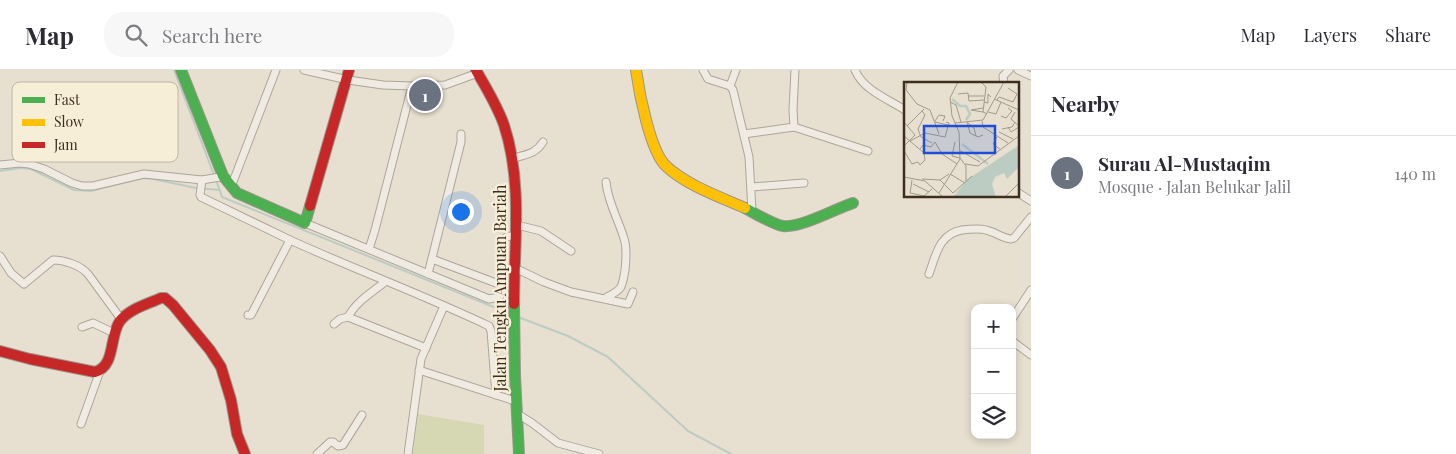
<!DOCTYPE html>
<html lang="en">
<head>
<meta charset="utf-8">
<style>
	:root { --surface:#fff; --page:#f7f7f7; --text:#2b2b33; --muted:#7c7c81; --line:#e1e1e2; --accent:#786c5e }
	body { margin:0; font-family:"Playfair Display",serif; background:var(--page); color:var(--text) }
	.controls { position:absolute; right:15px; bottom:15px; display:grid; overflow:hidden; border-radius:10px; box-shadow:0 2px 8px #0003 }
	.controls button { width:45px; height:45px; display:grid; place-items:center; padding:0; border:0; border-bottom:1px solid var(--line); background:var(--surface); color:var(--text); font:25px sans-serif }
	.you { position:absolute; left:460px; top:141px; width:18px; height:18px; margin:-12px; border:4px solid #fff; border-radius:50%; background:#1a73e8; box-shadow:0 0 0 8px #1a73e833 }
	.badge { display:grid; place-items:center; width:32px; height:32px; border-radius:50%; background:var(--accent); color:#fff; font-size:16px; font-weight:700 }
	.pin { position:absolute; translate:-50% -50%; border:2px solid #fff; box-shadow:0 1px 5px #0006 }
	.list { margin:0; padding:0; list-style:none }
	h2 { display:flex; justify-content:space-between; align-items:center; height:65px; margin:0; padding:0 20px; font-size:21px }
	h2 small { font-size:16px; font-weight:400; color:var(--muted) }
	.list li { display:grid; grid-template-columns:32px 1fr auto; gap:15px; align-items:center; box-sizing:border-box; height:75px; padding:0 20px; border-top:1px solid var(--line) }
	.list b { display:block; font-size:19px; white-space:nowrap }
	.list p { margin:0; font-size:16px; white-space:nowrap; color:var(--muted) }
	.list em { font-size:16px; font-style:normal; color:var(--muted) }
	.icon { flex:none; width:28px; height:28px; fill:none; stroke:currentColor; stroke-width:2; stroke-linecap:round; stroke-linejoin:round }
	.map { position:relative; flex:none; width:1031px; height:384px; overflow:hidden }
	header { display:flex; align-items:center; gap:30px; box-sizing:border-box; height:70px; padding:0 25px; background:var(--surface); border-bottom:1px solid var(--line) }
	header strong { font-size:24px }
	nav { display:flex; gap:28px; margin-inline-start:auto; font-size:18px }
	.search { width:350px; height:45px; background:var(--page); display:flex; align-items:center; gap:12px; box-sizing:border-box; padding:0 18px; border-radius:20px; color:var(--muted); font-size:19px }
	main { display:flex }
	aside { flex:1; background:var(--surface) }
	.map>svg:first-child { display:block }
</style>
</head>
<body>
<header>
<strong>Map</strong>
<div class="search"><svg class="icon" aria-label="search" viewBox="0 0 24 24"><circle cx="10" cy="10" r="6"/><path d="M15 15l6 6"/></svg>Search here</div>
<nav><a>Map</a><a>Layers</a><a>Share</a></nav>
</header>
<main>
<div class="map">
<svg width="1031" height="384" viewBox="0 0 1031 384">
	<rect width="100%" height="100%" fill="#e7e0d1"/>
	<polygon fill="#d6d7b3" points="418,344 484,355 484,384 413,384"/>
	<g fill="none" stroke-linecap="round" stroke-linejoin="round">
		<g stroke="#bcccc2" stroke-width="2">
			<polyline points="174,0 214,105"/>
			<polyline points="0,101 21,98 31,99 74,120 91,121 143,108 153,109 196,118 220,120"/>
			<polyline points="216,110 222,127 511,244"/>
			<polyline points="518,247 568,266 608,287 688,361 731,384"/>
		</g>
		<defs>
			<g id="street">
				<polyline points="304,0 348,10 383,15 412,16 445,15 478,3"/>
				<polyline points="703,0 708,9 730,16 733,20 749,87 752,141"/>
				<path d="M 855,0 C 863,20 888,29 905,40"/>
				<polyline points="1018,0 1031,6"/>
				<polyline points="1004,14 1003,6 1009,0"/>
				<polyline points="730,16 736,0"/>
				<polyline points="794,57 793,40 795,0"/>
				<polyline points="744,64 794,57 868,81"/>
				<path d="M 512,89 C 525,84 535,85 543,72"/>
				<polyline points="0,95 20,93 29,94 44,99 72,113 82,116 93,116 144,104 202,110 220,107"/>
				<polyline points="202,110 200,125 201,127 290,170 251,245 248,245"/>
				<path d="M 606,112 C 608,134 620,152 625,172 C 627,182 626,190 625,200 C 622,217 623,219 607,227 L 606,229"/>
				<polyline points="231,117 276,0"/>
				<polyline points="752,117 804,113"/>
				<polyline points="1017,122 1031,131"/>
				<path d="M 305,153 L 489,229 L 499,227 L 501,224 L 502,172 C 506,165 510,166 516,166"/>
				<polyline points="517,155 541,161 571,181"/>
				<path d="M 290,170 C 356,200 424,225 489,256 L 491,261 L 496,325"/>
				<polyline points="369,179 375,160 412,16"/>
				<path d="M 0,186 L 11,203 L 24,214 L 53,190 C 64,190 80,195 88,204 L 121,249"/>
				<polyline points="432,189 496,213 501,213"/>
				<polyline points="515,198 544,212 571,222 628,234 633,222"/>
				<polyline points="428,204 461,72 461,64"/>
				<path d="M 929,204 C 936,185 939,164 962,160 C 970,159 978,158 986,160 C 995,162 1002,168 1011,169 L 1014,168 L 1031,147"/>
				<path d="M 348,247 C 356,232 372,222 385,212"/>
				<polyline points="1012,249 1031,220"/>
				<polyline points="334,254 340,249 348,247 426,278"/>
				<polyline points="82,257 93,253 114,263"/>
				<polyline points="1012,271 1031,285"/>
				<polyline points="419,300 515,331"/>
				<polyline points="516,343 532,353 558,373 599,384"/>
				<polyline points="81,354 100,301"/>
				<polyline points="317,384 330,372 333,372 338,376 343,375 362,345"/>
				<polyline points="408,384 421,289 444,236"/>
			</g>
			<g id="fast">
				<polyline points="181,0 223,106 237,123 305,153 310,136"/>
				<path d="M 745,138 C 754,143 774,155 783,156 C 801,158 835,139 853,133"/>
				<polyline points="514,234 515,306 519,384"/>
			</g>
			<path id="slow" d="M 636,0 C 639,22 650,81 666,96 C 686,115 720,127 745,138"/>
			<g id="jam">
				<path d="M 476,0 C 486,18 497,35 504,55 C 523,113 514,174 514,234"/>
				<polyline points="310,136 349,0"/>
				<path d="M 0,281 L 30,289 L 95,302 C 116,296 109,266 120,251 C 129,239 148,234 161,228 L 165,228 L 173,235 L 210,280 L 221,297 L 231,330 L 237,364 L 245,384"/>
			</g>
		</defs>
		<use href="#street" stroke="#ada599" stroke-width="9"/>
		<use href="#fast" stroke="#9c958a" stroke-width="12"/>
		<use href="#slow" stroke="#9c958a" stroke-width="12"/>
		<use href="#jam" stroke="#9c958a" stroke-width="12"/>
		<use href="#street" stroke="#efebe3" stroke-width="7"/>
		<use href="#fast" stroke="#4caf50" stroke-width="10"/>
		<use href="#slow" stroke="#ffc107" stroke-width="10"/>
		<use href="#jam" stroke="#c62828" stroke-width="10"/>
	</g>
	<g text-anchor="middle" stroke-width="4.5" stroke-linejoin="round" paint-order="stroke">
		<g font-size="16" fill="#3d2e20" stroke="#f7eed8">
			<text transform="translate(500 218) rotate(-90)" y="6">Jalan Tengku Ampuan Bariah</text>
		</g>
	</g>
	<g transform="translate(904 12)">
		<rect width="115" height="115" fill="#e7e0d1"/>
		<path d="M 115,63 L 115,85 L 103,97 L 100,91 L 91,95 L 88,102 L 92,115 L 49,115 L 64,97 Z" fill="#bcccc2"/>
		<path fill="none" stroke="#bcccc2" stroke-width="2.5" d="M 48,17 L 56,24 L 62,24 L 66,32 L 62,38M 58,62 L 84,82"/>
		<path fill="none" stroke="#a3998a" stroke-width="1" d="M 3,0 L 2,8 L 13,22 L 26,28 L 35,52M 77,0 L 82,5 L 79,30 L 83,32M 104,6 L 113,12 L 109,20M 54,12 L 64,11 L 65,19 L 80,18M 64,14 L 80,14M 90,17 L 115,28M 93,18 L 95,15 L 109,20M 46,20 L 52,23 L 57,40M 80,20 L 84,21 L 84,12 L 87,15M 18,29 L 21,33 L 14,47 L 17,55 L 28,61M 79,30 L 67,28 L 79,26M 84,30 L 92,32 L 97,20M 111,30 L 107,37 L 115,44M 97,34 L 102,36 L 108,29 L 104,26M 31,39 L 35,33 L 41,34 L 39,39M 78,39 L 79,45 L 104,61M 0,40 L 11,53 L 0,64M 31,40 L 53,45M 63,40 L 66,51 L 74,55 L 79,53M 51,41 L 79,38 L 100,0M 64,41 L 70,46 L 72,54M 3,44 L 20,27M 104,45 L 107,50 L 115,45M 98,47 L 108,45 L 111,40M 95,50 L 109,57M 0,54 L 20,71 L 21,78 L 16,83M 93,55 L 89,62 L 97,68M 6,59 L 21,51 L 41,55 L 45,41 L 42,40M 51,60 L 48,74 L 56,76M 16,67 L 19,63 L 27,65 L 31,60 L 38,72 L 53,82M 55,68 L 76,80M 0,69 L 8,82 L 14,80 L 16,83M 56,76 L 62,84 L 62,99M 61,82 L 74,84 L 115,54M 46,92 L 61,101M 0,95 L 21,99 L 39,115M 18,97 L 36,98 L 45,92M 8,98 L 6,111 L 20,114 L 28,107M 36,98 L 49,111 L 68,94M 9,102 L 25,110M 35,111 L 56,77 L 55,50 L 48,34 L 46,16 L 54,0M 101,115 L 115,101"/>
		<path fill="#1d4ed8" fill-opacity="0.15" stroke="#1d4ed8" stroke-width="2.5" d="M 20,44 L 91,44 L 91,71 L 20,71 Z"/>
		<rect width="115" height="115" fill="none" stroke="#3d2e20" stroke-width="2.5"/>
	</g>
	<rect x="12" y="12" width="166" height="80" rx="8" fill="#f7eed8" stroke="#bfb4a1" stroke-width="1"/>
	<rect x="22" y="27" width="23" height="6" fill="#4caf50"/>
	<rect x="22" y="49" width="23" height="7" fill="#ffc107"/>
	<rect x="22" y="72" width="23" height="6" fill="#c62828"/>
	<g font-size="14" fill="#3d2e20">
		<text x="54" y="35">Fast</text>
		<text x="54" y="57">Slow</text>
		<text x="54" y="80">Jam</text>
	</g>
</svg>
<div class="controls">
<button>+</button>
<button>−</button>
<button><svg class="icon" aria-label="layers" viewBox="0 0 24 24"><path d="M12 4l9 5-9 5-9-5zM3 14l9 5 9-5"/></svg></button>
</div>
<div class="you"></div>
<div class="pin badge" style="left:425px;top:25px;background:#6b7280">1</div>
</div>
<aside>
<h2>Nearby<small></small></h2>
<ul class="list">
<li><span class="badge" style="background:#6b7280">1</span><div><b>Surau Al-Mustaqim</b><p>Mosque · Jalan Belukar Jalil</p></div><em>140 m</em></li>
</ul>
</aside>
</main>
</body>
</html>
